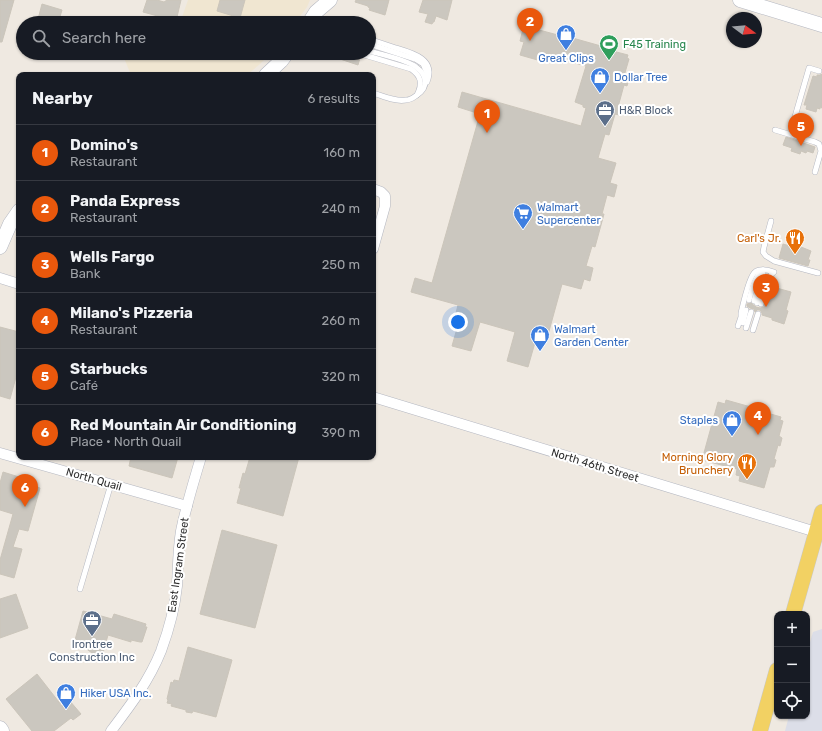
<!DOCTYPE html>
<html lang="en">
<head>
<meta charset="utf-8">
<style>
	:root { --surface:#171b24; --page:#20242c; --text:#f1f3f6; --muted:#9ea1a6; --line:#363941; --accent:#ea580c }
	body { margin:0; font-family:Rubik,sans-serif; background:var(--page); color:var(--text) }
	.controls { position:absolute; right:12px; bottom:12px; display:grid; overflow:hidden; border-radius:8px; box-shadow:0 1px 3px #0004 }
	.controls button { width:36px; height:36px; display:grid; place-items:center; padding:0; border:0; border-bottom:1px solid var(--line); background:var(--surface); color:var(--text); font:20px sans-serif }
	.compass { position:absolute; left:726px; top:12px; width:36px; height:36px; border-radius:50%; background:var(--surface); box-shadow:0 1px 3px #0004; rotate:106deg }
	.you { position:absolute; left:458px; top:322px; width:14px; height:14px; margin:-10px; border:3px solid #fff; border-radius:50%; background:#1a73e8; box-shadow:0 0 0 6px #1a73e833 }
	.badge { display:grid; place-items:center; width:26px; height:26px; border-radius:50%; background:var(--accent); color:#fff; font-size:13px; font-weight:700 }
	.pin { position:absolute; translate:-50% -33px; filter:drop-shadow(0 1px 2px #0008) }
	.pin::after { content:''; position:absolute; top:21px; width:14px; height:12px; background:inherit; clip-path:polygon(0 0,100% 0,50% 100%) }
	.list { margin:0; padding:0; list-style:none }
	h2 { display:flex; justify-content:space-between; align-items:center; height:52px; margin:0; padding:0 16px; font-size:17px }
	h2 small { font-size:13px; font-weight:400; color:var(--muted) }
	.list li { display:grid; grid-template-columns:26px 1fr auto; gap:12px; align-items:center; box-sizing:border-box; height:56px; padding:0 16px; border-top:1px solid var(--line) }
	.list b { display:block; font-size:15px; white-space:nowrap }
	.list p { margin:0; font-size:13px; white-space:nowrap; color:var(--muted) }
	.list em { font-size:13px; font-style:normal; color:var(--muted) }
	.icon { flex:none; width:22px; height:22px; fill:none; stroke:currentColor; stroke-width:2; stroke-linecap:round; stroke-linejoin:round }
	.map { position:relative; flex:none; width:822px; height:731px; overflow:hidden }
	.search { position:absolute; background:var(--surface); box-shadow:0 1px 3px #0004; left:16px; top:16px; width:360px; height:44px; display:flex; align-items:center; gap:10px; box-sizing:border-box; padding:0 14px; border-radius:22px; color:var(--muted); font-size:15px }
	.panel { position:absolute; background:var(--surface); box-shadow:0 1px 3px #0004; left:16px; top:72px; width:360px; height:388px; border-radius:8px }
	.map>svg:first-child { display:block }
</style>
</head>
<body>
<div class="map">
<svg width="822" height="731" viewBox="0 0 822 731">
	<rect width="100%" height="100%" fill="#efe9e1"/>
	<g fill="#f0e6d1">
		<polygon points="188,0 310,0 307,7 295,23 180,23"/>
		<polygon points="122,53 271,53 260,64 247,75 131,75"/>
	</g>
	<polygon fill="#dcdee8" points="822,629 822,731 785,731 789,716 807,716 807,652 813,632"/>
	<g fill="#cbc7bf" stroke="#cbc5ba">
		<polygon points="0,0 14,0 2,42 0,42"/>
		<polygon points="147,0 157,0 164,2 167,0 181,0 177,17 169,21 165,19 165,18 143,12"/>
		<polygon points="220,0 245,0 240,18 217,11"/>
		<polygon points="356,0 389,0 385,15 369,10 370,8 368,7 368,6 355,2"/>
		<polygon points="423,0 452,0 447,20 436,16 434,22 433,22 432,24 425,22 428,14 419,12"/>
		<polygon points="42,4 62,10 58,23 37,23"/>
		<polygon points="528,27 569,38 569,37 601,46 601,48 628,55 627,58 629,59 624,76 629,79 627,86 624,85 618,107 620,108 619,115 615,114 609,135 605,134 598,158 616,163 610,183 617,185 614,197 607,195 602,214 604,214 595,247 592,246 586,266 593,268 590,281 584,279 581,289 562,284 546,342 536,339 528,367 507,361 515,332 480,322 471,351 452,346 460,318 455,317 458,305 411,292 415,278 432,283 480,114 458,107 462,92 581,126 586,108 583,107 583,105 575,102 586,66 564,60 563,63 542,57 541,61 520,55 524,42 520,41 523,29 527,30"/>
		<polygon points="341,53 357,53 358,56 360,58 358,65 340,59"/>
		<polygon points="822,74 822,108 820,107 820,109 817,108 816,112 806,109 807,105 804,105 813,76 817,77 817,75 820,75"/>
		<polygon points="786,137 815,147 813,153 807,151 806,153 801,151 800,154 791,151 792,148 783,145"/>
		<polygon points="783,244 790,246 791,245 796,247 796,245 811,251 808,260 810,260 808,266 779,258"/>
		<polygon points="773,287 791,292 786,310 788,311 784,324 772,320 772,318 762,315 762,313 760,310 757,310 755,312 754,309 750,308 747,306 747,304 751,303 756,307 760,308 764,307 768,292 772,293"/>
		<polygon points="0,327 19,332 19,366 10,399 0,396"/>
		<polygon points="726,400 758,409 765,411 764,412 781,417 780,420 783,421 779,436 782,438 780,446 778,445 774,459 776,460 774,467 770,467 764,488 739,481 740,476 736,475 737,469 702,460 718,402 725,404"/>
		<polygon points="131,457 178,457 172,478 129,466"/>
		<polygon points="250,457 299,457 283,516 237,503 241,488 239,488 243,473 245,474"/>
		<polygon points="3,472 19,477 18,482 40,488 28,531 19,529 13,547 22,549 14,578 0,574 0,560 13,514 0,510 0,483"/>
		<polygon points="222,530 277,545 255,628 200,614"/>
		<polygon points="16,594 28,628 0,638 0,599"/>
		<polygon points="83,611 112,619 114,614 146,624 145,627 147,627 142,642 140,642 131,640 131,642 108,635 101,660 75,640"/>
		<polygon points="188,647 232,660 216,717 193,711 192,713 186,712 186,710 171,706 172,704 167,703 168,700 167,699 171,682 173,683 174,680 179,681"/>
		<polygon points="37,674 62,706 69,700 81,714 73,720 71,718 54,731 32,731 6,699"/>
	</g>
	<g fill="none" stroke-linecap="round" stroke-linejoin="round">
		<defs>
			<g id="lane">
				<path d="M 369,39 C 378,42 387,45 396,48 C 413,53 436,59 427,82"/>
				<polyline points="369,44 415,59 423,64 427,73 427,75"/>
				<path d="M 369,51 C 380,54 408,60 416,67 C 427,75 429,87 417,95 C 414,97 411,100 406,100 C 395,102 383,96 373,93"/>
				<path d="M 361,54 L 411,69 C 421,76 423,83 417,95"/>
				<polyline points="794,120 809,68 819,71"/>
				<polyline points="775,130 815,142 819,144 821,151 815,172"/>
				<polyline points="771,221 764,247 763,252 766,256 774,261 818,273"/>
				<path d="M 749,300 C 752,290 754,277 763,270"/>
				<polyline points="754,301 760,279 763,274"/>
				<polyline points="757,303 764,280"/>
				<polyline points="743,323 746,310"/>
				<path d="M 738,326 L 741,317 L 741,313 C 743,305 749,276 755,272 C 760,268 768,270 774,272 C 765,279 764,293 761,304"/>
				<polyline points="746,328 751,312"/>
				<polyline points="753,330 758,314"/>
				<polyline points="80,589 111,484"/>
			</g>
			<g id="street">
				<polyline points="373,189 381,192 385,196 385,206 373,249"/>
				<polyline points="0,278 19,284"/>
				<polyline points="373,397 816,532"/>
				<polyline points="0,453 187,506"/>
				<path d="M 111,731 C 130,706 149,681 161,651 C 168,632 175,606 177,586 C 178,567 178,549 181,531 C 186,506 194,481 201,457"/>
			</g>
			<g id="secondary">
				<polyline points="740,0 822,25"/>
				<polyline points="309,23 316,12 330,0"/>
				<polyline points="266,75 281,61 287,53"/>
				<polyline points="0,247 10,224 19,211"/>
				<polyline points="0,728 2,731"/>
			</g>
			<g id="primary">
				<polyline points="793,614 822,512"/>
				<polyline points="760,731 777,670"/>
			</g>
		</defs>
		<use href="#lane" stroke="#b4b7c1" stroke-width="6"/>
		<use href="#street" stroke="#b4b7c1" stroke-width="11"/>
		<use href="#secondary" stroke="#b4b7c1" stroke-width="15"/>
		<use href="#primary" stroke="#c9c9c9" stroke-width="16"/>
		<use href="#lane" stroke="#fff" stroke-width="5"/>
		<use href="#street" stroke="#fff" stroke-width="10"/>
		<use href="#secondary" stroke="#fff" stroke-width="14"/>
		<use href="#primary" stroke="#f2d163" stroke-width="15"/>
	</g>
	<defs>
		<symbol id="shop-pin" viewBox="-11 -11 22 30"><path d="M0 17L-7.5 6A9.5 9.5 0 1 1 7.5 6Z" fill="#3f7fe0" stroke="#fff"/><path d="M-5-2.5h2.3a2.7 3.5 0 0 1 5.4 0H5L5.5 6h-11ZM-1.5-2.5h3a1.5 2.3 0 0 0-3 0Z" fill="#fff"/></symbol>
		<symbol id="stadium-pin" viewBox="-11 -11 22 30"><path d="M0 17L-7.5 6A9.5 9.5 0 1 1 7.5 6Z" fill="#2e9e5b" stroke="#fff"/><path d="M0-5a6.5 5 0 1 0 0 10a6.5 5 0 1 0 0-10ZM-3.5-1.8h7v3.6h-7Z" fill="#fff"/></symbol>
		<symbol id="office-pin" viewBox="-11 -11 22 30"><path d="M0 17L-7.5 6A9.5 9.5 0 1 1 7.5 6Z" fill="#5c6f8a" stroke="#fff"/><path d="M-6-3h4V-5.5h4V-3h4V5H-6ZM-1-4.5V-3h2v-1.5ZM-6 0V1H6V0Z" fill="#fff"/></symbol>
		<symbol id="supermarket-pin" viewBox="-11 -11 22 30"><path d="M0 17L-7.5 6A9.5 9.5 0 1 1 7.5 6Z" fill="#3f7fe0" stroke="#fff"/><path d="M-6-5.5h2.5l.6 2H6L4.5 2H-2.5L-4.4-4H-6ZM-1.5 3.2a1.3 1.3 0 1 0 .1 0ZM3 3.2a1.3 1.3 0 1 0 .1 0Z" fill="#fff"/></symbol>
		<symbol id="restaurant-pin" viewBox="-11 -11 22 30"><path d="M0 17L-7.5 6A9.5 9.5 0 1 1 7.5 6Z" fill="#e8710a" stroke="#fff"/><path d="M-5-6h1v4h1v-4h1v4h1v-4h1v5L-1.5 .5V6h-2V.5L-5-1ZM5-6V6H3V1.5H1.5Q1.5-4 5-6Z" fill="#fff"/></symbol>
	</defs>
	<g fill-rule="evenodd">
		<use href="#shop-pin" x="555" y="23" width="22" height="30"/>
		<use href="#stadium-pin" x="598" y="33" width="22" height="30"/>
		<use href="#shop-pin" x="589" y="66" width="22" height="30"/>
		<use href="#office-pin" x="594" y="99" width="22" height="30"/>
		<use href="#supermarket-pin" x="512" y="202" width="22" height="30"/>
		<use href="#restaurant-pin" x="784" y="227" width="22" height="30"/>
		<use href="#shop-pin" x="529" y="324" width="22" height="30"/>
		<use href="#shop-pin" x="721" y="409" width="22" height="30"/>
		<use href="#restaurant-pin" x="736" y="452" width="22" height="30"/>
		<use href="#office-pin" x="81" y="609" width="22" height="30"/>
		<use href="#shop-pin" x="55" y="682" width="22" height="30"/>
	</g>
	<g text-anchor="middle" stroke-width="4" stroke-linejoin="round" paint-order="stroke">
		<g font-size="11" fill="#27864d" stroke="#fff" text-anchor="start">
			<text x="623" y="48">F45 Training</text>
		</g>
		<g font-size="11" fill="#366cbe" stroke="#fff" text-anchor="start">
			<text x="566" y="62" text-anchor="middle">Great Clips</text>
			<text x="614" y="81">Dollar Tree</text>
			<text x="537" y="211">Walmart<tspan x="537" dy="13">Supercenter</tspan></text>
			<text x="554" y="333">Walmart<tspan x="554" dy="13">Garden Center</tspan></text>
			<text x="718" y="424" text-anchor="end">Staples</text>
			<text x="80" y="697">Hiker USA Inc.</text>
		</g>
		<g font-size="11" fill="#4e5e75" stroke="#fff" text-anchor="start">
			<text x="619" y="114">H&amp;R Block</text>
			<text x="92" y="648" text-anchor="middle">Irontree<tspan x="92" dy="13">Construction Inc</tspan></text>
		</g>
		<g font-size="11" fill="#c56008" stroke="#fff" text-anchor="end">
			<text x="781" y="242">Carl's Jr.</text>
			<text x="733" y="461">Morning Glory<tspan x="733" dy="13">Brunchery</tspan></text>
		</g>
		<g font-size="11" fill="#2e2e2e" stroke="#fff">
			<text transform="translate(595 465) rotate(17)" y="4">North 46th Street</text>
			<text transform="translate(94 479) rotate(16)" y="4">North Quail</text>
			<text transform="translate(178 565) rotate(-82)" y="4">East Ingram Street</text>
		</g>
	</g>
</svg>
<div class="controls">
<button>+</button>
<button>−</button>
<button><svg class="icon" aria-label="locate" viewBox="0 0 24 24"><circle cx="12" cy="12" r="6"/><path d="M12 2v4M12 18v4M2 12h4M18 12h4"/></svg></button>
</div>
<svg class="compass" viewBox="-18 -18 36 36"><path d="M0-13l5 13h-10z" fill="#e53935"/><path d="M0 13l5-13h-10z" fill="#9ea1a6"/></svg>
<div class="you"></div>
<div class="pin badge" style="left:487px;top:133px">1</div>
<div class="pin badge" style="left:530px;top:41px">2</div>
<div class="pin badge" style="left:766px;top:307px">3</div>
<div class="pin badge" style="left:758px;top:435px">4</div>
<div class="pin badge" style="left:801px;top:146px">5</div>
<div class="pin badge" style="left:25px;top:507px">6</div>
<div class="search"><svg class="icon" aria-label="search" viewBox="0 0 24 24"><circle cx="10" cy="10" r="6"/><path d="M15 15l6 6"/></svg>Search here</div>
<section class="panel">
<h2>Nearby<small>6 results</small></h2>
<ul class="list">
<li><span class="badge">1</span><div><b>Domino's</b><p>Restaurant</p></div><em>160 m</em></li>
<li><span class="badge">2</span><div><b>Panda Express</b><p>Restaurant</p></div><em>240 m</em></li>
<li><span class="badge">3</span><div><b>Wells Fargo</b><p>Bank</p></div><em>250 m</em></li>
<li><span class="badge">4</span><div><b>Milano's Pizzeria</b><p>Restaurant</p></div><em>260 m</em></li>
<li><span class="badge">5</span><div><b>Starbucks</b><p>Café</p></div><em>320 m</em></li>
<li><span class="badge">6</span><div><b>Red Mountain Air Conditioning</b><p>Place · North Quail</p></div><em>390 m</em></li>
</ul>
</section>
</div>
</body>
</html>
